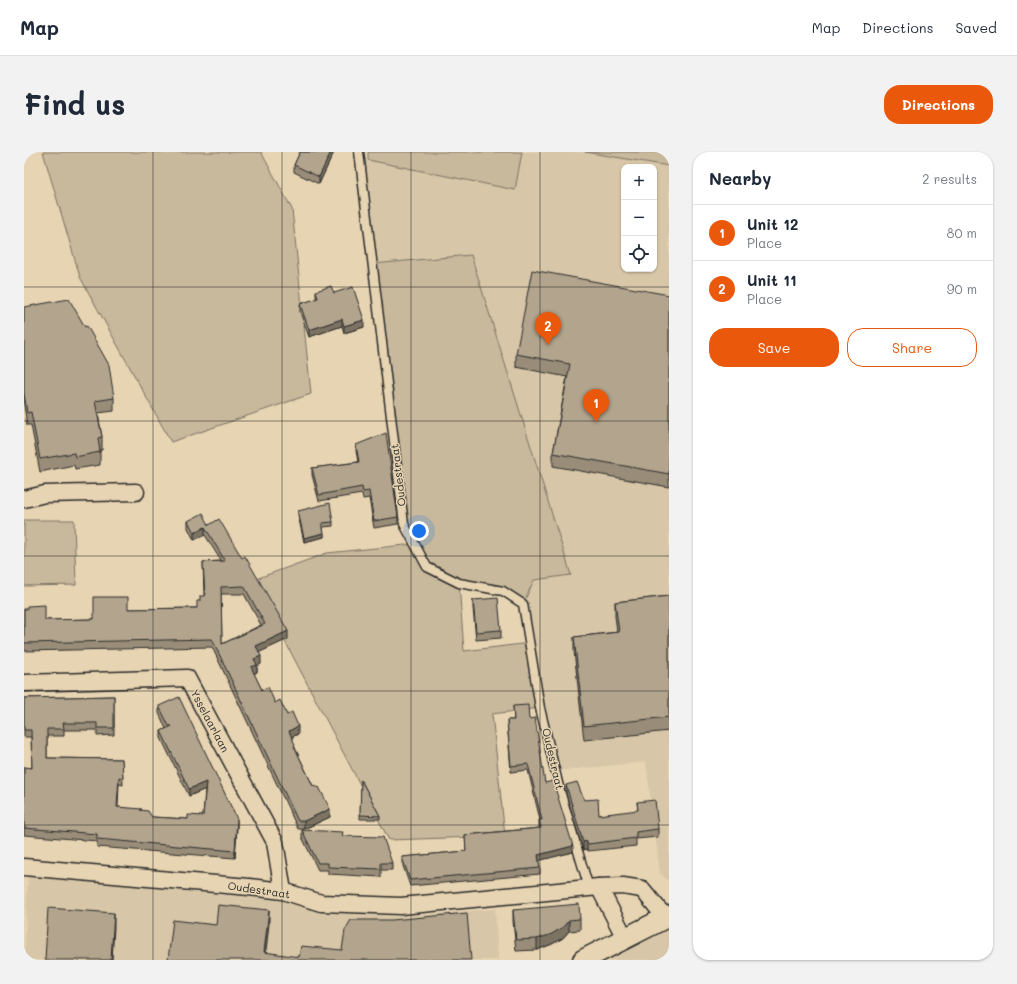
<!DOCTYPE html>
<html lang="en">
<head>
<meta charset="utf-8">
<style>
	:root { --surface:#fff; --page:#f2f2f3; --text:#1f2937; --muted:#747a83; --line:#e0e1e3; --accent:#ea580c }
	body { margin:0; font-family:Mali,sans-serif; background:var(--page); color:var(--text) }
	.controls { position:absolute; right:12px; top:12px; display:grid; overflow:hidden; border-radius:8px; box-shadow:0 1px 3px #0004 }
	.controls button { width:36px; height:36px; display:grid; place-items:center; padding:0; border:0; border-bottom:1px solid var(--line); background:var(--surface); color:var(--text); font:20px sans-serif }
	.you { position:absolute; left:395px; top:379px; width:14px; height:14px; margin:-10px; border:3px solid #fff; border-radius:50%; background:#1a73e8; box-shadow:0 0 0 6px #1a73e833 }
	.badge { display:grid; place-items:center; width:26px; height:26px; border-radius:50%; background:var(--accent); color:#fff; font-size:13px; font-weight:700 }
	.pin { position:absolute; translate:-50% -33px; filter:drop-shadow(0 1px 2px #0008) }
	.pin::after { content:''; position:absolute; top:21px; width:14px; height:12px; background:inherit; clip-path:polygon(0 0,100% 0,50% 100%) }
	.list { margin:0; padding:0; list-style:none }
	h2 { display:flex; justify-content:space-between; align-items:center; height:52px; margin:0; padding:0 16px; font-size:17px }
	h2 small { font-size:13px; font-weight:400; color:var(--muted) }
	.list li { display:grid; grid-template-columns:26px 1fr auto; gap:12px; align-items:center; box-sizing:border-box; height:56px; padding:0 16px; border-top:1px solid var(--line) }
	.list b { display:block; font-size:15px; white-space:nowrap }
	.list p { margin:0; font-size:13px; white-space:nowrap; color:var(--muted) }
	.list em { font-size:13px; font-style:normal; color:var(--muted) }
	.actions { display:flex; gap:8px; padding:12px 16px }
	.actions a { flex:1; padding:9px 0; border:1px solid var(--accent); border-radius:16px; text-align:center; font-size:14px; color:var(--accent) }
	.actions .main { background:var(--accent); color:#fff }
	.icon { flex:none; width:22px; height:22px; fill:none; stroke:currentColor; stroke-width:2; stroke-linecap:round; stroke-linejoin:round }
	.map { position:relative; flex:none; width:645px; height:808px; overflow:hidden; border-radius:16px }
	header { display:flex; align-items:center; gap:24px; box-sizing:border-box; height:56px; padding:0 20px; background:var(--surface); border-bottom:1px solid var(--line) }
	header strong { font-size:19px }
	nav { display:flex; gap:22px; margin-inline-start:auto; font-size:14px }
	.intro { display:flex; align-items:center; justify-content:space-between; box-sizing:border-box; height:96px; padding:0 24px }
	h1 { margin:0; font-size:28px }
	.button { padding:10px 18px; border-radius:16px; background:var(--accent); color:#fff; font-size:14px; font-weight:700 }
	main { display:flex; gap:24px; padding:0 24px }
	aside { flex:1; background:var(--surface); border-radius:16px; box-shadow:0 1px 3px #0004 }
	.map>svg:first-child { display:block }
</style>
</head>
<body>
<header>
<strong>Map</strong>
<nav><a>Map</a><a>Directions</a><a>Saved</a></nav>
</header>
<div class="intro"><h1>Find us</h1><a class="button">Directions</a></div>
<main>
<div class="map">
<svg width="645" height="808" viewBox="0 0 645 808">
	<rect width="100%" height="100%" fill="#e7d4b2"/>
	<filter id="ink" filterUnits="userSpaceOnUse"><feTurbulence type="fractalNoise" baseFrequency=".025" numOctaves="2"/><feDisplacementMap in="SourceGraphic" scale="8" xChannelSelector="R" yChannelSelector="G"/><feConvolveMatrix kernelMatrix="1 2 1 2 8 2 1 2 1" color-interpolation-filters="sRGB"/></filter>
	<g filter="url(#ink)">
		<g fill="#d7c6a7" fill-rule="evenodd">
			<path d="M 498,0 L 561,0 L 645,14 L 645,729 L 636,721 L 622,610 L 531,619 L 499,452 L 510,428 L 547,423 L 447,103 L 349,112 L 335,9 L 344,8 L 491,38 ZM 600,15 L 630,15 L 630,117 L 600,117 Z"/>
			<polygon points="4,725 224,745 257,749 296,761 377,764 471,757 474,808 0,808"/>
			<polygon points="645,764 645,808 559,808"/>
		</g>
		<g fill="#c8b89c" stroke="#7a7264">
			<polygon points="19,0 237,0 268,57 287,242 147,290 56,125"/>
			<polygon points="344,0 498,0 491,38 344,8"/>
			<polygon points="561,0 645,0 645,14"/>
			<polygon points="447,103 547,423 510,428 499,452 479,439 435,431 440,499 506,491 516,556 468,562 481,684 365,688 229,428 303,401 391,392 380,372 349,112"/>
			<polygon points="0,368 50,368 52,433 0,434"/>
		</g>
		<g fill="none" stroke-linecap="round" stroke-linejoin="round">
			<defs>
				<polyline id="service" points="335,0 380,372 403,415 435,431 479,439 499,452 516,556 536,639 565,736"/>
				<g id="minor">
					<polyline points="0,347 21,342 112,340"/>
					<polyline points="0,531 163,526 251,690 259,739"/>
					<polyline points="0,715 225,735 259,739 297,751 377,754 575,735 599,734 618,737 641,765"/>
					<polyline points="575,735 601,786"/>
				</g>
				<polyline id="tertiary" points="559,808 645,764"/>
			</defs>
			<use href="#service" stroke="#2b2b2b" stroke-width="11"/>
			<use href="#minor" stroke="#2b2b2b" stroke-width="19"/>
			<use href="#tertiary" stroke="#2b2b2b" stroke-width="23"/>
			<use href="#service" stroke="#e7d4b2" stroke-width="8"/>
			<use href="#minor" stroke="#e7d4b2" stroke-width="16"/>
			<use href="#tertiary" stroke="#e7d4b2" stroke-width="20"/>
		</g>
		<g fill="#998d79" stroke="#2b2b2b" fill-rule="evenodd">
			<polygon points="276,0 310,0 295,32 270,20 270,13"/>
			<polygon points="292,139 310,141 340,175 320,181 318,174 285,185 276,160 276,152 292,147"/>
			<polygon points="645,143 645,335 529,314 529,301 543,225 492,215 492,202"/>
			<polygon points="0,155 90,246 90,259 74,261 78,285 78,298 76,298 76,313 51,317 50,313 16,320 7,273 3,273 0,254"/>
			<polygon points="332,293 374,365 374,372 350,376 345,346 339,347 338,342 295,349 288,323 288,316 334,310 332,299"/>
			<polygon points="274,359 309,370 309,374 299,375 300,385 280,390 274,363"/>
			<path d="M 164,369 L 185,373 L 264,487 L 235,500 L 237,512 L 233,514 L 233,520 L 230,522 L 238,538 L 263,563 L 274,582 L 268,585 L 271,596 L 289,634 L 306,665 L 280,677 L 274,677 L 188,495 L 0,499 L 0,457 L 21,468 L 70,467 L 104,457 L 173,456 L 176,449 L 180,444 L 179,410 L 197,409 L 181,383 L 170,388 L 164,376 ZM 197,442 L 220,442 L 237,473 L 198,492 Z"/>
			<polygon points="645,444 645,579 560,588 550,499 550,485 593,480 591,464 591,450"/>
			<polygon points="449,448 477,478 477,486 452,488 449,456"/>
			<polygon points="90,544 90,583 73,584 73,578 40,578 40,584 23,584 23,606 98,607 99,633 95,632 94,655 118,659 128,665 164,667 179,664 181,637 165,644 137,586 137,579 142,577 135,561 135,554 213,674 211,706 73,695 73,689 0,683 0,615 8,616 7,585 0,585 0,546"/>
			<polygon points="489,554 505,567 521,631 549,700 515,708 516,716 516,722 386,734 378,711 378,705 442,699 441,683 515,676 515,668 516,668 504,618 487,620 483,568 490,568"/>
			<polygon points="337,628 356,664 356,667 336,667"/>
			<polygon points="542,633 560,648 575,663 614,659 613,650 634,677 634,685 612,687 612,694 564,699 563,697 559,698 542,641"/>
			<polygon points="278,678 319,684 368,711 368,718 357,718 357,725 304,722 304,718 294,718 278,685"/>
			<polygon points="489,758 556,767 556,778 545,779 539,786 528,792 513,798 492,799 489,769"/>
		</g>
		<g fill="#7d7363" stroke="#2b2b2b">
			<polygon points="307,0 310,0 295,32 295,25"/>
			<polygon points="318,167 318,174 285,185 285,178"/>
			<polygon points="340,168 340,175 320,181 320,174"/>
			<polygon points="181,375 181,383 170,388 170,381"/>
			<polygon points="300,381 300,385 280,390 280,386"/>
			<polygon points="264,479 264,487 232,502 232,494"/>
			<polygon points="237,504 237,512 233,514 233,520 227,523 227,515 230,507"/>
			<polygon points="274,574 274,582 265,586 265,579"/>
			<polygon points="182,630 182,637 165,644 165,637"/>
			<polygon points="306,657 306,665 280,677 280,669"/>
			<polygon points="213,667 213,674 211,706 211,699"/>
			<polygon points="563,689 563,697 559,698 559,690"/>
			<polygon points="549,694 549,700 514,709 514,703"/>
			<polygon points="245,758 245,772 241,808 240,800"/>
			<polygon points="90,761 90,775 88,808 87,808"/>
			<polygon points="545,768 545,779 539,786 528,792 513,798 513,787"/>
		</g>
		<g fill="#b2a48d" stroke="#2b2b2b" fill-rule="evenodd">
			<polygon points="276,0 307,0 295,25 270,13"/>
			<polygon points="508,118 645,143 645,322 529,301 546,212 492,202"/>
			<polygon points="307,134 310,141 329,135 340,168 320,174 318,167 285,178 276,152 294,146 292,139"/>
			<polygon points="45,147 61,175 63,174 85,213 90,246 71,249 78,285 74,286 76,300 51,305 50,301 16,307 7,260 3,261 0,241 0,155"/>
			<polygon points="362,281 374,365 350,369 345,339 339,340 338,335 295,343 288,316 335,310 332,293"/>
			<polygon points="306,351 309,370 298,371 300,381 280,386 274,359"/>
			<path d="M 179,361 L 185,373 L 195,367 L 218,406 L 221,404 L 264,479 L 232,494 L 237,504 L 230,507 L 233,513 L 227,515 L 238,538 L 244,535 L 251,551 L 256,548 L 263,563 L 268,560 L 274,574 L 265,579 L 271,593 L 270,594 L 289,634 L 292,633 L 293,636 L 295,635 L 306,657 L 280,669 L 274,669 L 188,487 L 0,491 L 0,457 L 3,457 L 3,454 L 21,453 L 21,468 L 70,467 L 70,445 L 104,445 L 104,457 L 173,456 L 173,449 L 176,449 L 176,444 L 181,444 L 179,410 L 201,409 L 181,375 L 170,381 L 164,369 ZM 220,434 L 241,472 L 198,492 L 197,435 Z"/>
			<polygon points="645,444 645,565 560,574 550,485 595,480 591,450"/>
			<polygon points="474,446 477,478 452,480 449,448"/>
			<polygon points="90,544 90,576 73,576 73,571 39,571 40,577 23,577 23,606 98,607 99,626 95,625 93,655 118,657 116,658 124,659 128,665 164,667 164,663 179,664 182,630 165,637 137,579 148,574 145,574 135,554 155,545 213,667 211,699 73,687 73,682 0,676 0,615 8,616 7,578 0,578 0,546"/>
			<polygon points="504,553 505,567 511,566 521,631 529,629 549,694 514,703 516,716 386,728 378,705 442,699 441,683 517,676 515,668 518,668 504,612 487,614 483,568 490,568 489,554"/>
			<polygon points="337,628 356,664 336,663"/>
			<polygon points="553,630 560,648 574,647 575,663 614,658 613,650 631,648 634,677 612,680 612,686 564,692 563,689 559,690 542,633"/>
			<polygon points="278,678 319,680 318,684 359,685 368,711 357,711 357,717 304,715 304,711 294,711"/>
			<polygon points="555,752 556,767 545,768 539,775 528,782 513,787 492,788 489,758"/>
			<polygon points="194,753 245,758 240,800 275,805 277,794 318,798 321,778 327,768 368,768 443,761 447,808 144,808 149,768 192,773"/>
			<polygon points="24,756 90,761 87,808 21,808"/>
		</g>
	</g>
	<path fill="none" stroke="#2b2b2b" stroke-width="1" stroke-opacity="0.55" d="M 129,0 L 129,808M 258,0 L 258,808M 387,0 L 387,808M 516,0 L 516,808M 0,135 L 645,135M 0,269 L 645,269M 0,404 L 645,404M 0,539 L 645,539M 0,673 L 645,673"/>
	<g text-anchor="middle" stroke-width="3" stroke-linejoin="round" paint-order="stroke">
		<g font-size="11" fill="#2b2b2b" stroke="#e7d4b2">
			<text transform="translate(374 323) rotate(-97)" y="4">Oudestraat</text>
			<text transform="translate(186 569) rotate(62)" y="4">Ysselaarlaan</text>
			<text transform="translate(529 607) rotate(77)" y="4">Oudestraat</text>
			<text transform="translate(235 738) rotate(8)" y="4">Oudestraat</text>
		</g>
	</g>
</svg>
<div class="controls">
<button>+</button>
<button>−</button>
<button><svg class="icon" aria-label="locate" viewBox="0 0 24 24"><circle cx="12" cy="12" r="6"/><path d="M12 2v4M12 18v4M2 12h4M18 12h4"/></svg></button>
</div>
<div class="you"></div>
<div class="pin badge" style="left:572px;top:270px">1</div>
<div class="pin badge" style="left:524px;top:193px">2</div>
</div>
<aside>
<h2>Nearby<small>2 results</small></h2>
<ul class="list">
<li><span class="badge">1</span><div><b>Unit 12</b><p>Place</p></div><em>80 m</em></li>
<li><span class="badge">2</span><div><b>Unit 11</b><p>Place</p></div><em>90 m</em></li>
</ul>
<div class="actions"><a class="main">Save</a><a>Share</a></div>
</aside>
</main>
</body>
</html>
